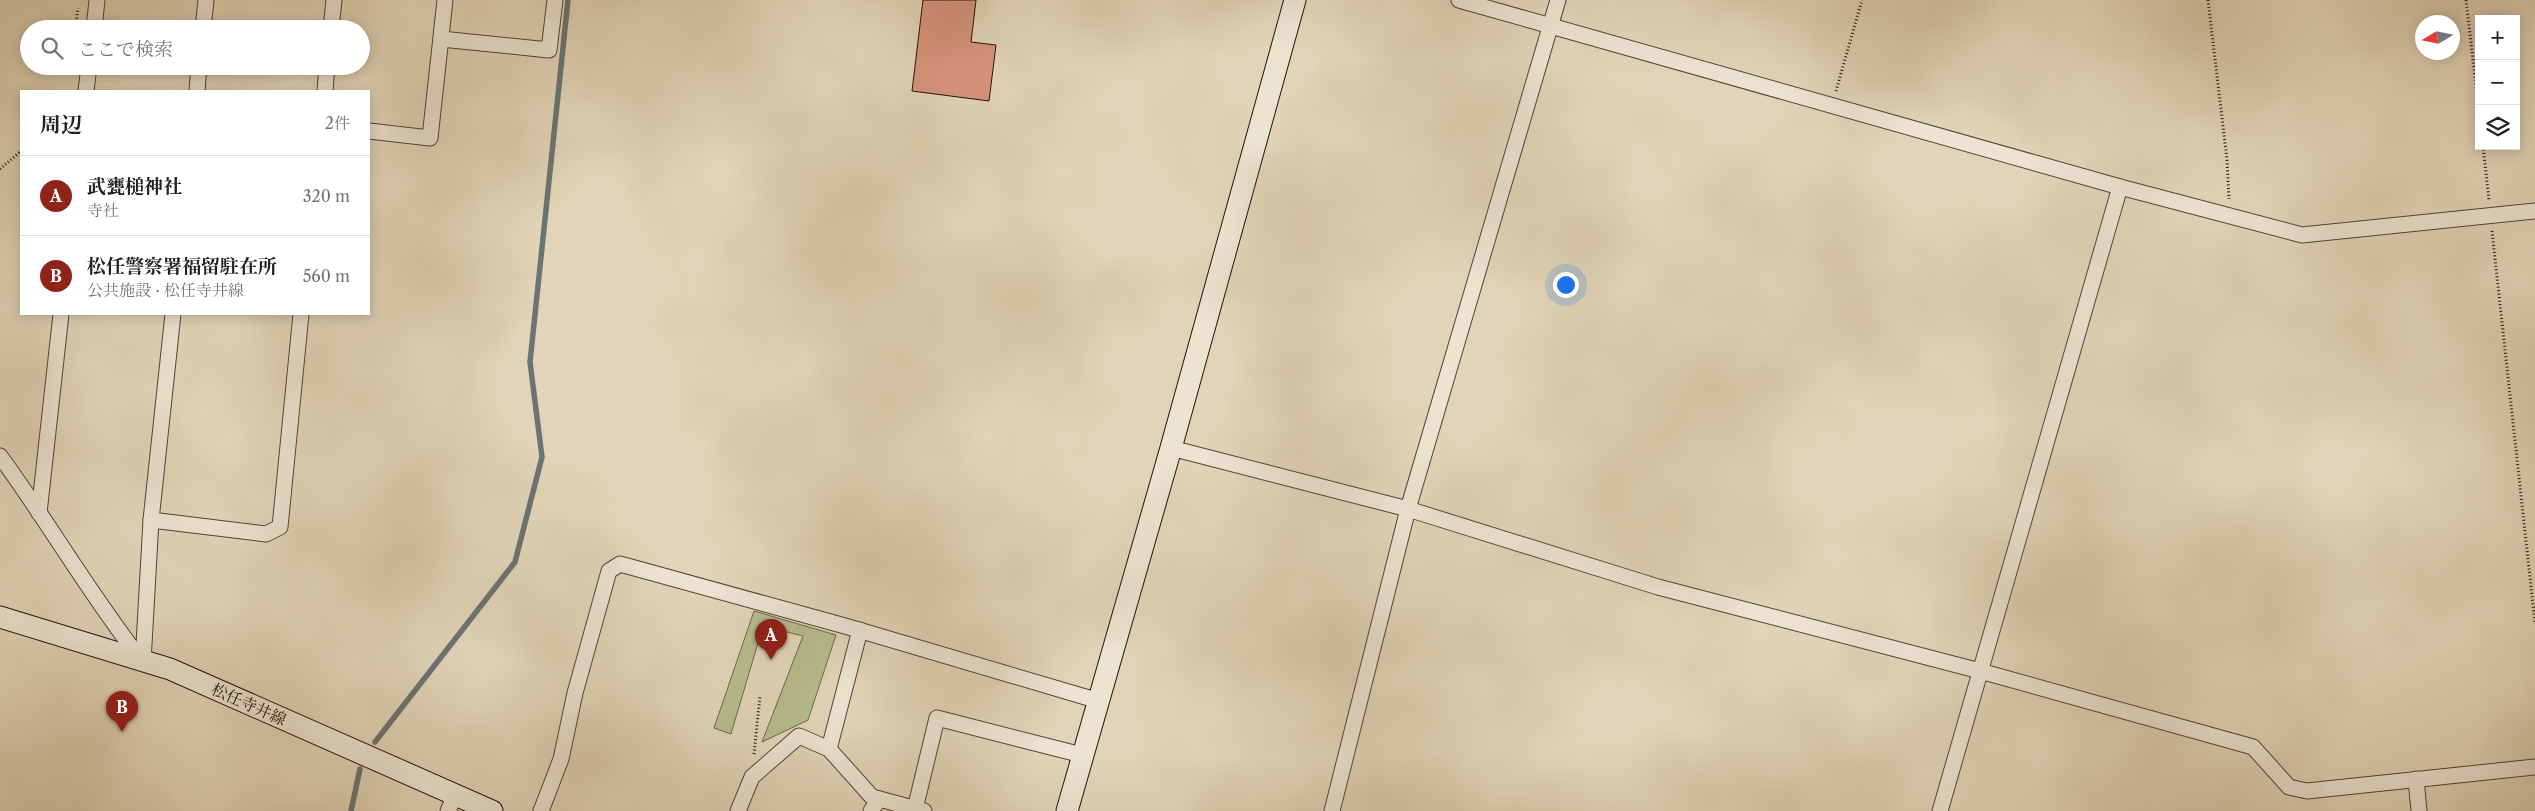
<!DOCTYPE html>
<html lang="ja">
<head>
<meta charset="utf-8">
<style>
	:root { --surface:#fff; --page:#f6f6f6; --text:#202124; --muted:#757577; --line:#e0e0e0; --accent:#8f2418 }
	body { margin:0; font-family:"Libre Caslon Text","Noto Serif JP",serif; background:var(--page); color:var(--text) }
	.controls { position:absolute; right:15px; top:15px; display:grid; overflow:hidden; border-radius:0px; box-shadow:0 2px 12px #0003 }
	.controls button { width:45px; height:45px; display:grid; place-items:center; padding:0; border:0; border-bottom:1px solid var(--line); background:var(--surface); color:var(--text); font:25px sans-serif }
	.compass { position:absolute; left:2415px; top:15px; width:45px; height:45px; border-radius:50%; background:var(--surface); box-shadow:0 2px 12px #0003; rotate:260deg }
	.you { position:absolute; left:1565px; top:284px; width:18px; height:18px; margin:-12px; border:4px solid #fff; border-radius:50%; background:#1a73e8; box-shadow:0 0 0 8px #1a73e833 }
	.badge { display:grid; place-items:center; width:32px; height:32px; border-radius:50%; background:var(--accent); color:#fff; font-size:16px; font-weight:700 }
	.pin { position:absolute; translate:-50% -41px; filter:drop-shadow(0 1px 2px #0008) }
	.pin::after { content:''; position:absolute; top:26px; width:18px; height:15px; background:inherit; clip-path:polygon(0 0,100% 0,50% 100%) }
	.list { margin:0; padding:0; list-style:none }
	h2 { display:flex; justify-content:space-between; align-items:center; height:65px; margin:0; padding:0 20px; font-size:21px }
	h2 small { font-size:16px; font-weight:400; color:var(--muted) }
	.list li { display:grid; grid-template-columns:32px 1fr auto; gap:15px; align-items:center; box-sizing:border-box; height:80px; padding:0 20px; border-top:1px solid var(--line) }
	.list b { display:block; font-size:19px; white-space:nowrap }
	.list p { margin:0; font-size:16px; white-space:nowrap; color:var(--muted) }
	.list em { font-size:16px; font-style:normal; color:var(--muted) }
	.icon { flex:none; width:28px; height:28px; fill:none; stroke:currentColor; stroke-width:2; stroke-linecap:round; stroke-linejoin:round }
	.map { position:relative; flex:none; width:2535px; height:811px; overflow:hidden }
	.search { position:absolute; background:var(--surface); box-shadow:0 2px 12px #0003; left:20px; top:20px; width:350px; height:55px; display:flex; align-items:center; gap:12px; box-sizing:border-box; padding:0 18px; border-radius:28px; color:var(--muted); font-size:19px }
	.panel { position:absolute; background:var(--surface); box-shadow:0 2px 12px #0003; left:20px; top:90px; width:350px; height:225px; border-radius:0px }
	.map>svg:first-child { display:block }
</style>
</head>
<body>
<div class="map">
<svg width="2535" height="811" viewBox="0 0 2535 811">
	<rect width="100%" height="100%" fill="#e2d4b8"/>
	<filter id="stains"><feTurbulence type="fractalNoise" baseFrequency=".004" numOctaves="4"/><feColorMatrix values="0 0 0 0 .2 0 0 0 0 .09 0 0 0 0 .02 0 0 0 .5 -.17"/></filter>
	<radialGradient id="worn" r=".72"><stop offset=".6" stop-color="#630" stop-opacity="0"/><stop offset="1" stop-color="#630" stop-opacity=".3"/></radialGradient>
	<polygon fill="#b5bc8d" stroke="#6c6849" points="754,611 836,635 808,720 762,742 803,636 763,626 731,734 714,728"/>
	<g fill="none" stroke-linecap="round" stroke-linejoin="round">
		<g stroke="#6a7471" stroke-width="5.5">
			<polyline points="375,742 515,562 542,457 530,362 568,0"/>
			<polyline points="351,811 360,769"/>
		</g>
	</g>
	<polygon fill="#d7947d" stroke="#231305" points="923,0 976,0 971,42 996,45 989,101 912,91"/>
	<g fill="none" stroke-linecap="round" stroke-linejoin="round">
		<defs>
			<g id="street">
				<polyline points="1459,0 2120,187 2302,235 2535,211"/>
				<polyline points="94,29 97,0"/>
				<polyline points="203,29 206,0"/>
				<polyline points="331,29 334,0"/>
				<polyline points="441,39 549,50 555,0"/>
				<polyline points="86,91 89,66"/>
				<polyline points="197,91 199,66"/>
				<polyline points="325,91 327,66"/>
				<polyline points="369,131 430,138 445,0"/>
				<polyline points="1171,448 1408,509 1658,587 1980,671 2253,747 2289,787 2307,791 2535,767"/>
				<path d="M 0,456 C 49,523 90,595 142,661"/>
				<polyline points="39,513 61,314"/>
				<polyline points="151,520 266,534 280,527 301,314"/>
				<polyline points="143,662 151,520 173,314"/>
				<polyline points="829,749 860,630"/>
				<polyline points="2416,779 2419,811"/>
				<polyline points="915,809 937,718 1082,755"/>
				<polyline points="448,811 455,795"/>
				<polyline points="541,811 561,759 575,693 609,571 620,564 845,626 1099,701"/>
				<polyline points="738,811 752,777 799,736 829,749 872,797 924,811"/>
				<polyline points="871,811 879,799"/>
				<polyline points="1332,811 1408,509 1558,0"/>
				<polyline points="1940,811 2120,187"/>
			</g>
			<g id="secondary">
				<polyline points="0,617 170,669 492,811"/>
				<polyline points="1067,811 1171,448 1295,0"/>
			</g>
		</defs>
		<use href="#street" stroke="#534332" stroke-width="17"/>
		<use href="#secondary" stroke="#231305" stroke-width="23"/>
		<g stroke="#231305" stroke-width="3" stroke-dasharray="1 2.5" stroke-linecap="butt">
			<polyline points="2208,0 2227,160 2229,199"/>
			<polyline points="2466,0 2479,111"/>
			<polyline points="75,29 78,8"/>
			<polyline points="1836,91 1862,0"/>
			<polyline points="2483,146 2489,200"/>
			<polyline points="0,169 21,151"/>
			<polyline points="2492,231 2535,623"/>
			<polyline points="754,754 760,696"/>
		</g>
		<use href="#street" stroke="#ece3d1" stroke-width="15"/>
		<use href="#secondary" stroke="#ece3d1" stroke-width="21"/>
	</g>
	<g text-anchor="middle" stroke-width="5" stroke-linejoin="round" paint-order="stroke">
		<g font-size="16" fill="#231305" stroke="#ece3d1">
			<text transform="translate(249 704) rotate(24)" y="6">松任寺井線</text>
		</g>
	</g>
	<rect width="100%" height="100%" filter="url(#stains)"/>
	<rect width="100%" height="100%" fill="url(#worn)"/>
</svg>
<div class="controls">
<button>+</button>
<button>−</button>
<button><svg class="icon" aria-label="layers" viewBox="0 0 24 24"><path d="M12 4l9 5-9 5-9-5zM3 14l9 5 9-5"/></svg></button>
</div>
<svg class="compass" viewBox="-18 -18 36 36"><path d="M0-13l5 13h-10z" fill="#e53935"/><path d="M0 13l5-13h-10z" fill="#757577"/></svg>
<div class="you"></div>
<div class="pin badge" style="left:771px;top:660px">A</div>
<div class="pin badge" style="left:122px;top:732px">B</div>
<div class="search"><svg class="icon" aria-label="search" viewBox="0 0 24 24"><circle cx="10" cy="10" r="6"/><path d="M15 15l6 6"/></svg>ここで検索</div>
<section class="panel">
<h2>周辺<small>2件</small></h2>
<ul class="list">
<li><span class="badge">A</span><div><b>武甕槌神社</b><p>寺社</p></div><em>320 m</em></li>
<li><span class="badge">B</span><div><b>松任警察署福留駐在所</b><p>公共施設 · 松任寺井線</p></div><em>560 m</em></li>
</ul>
</section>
</div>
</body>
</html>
